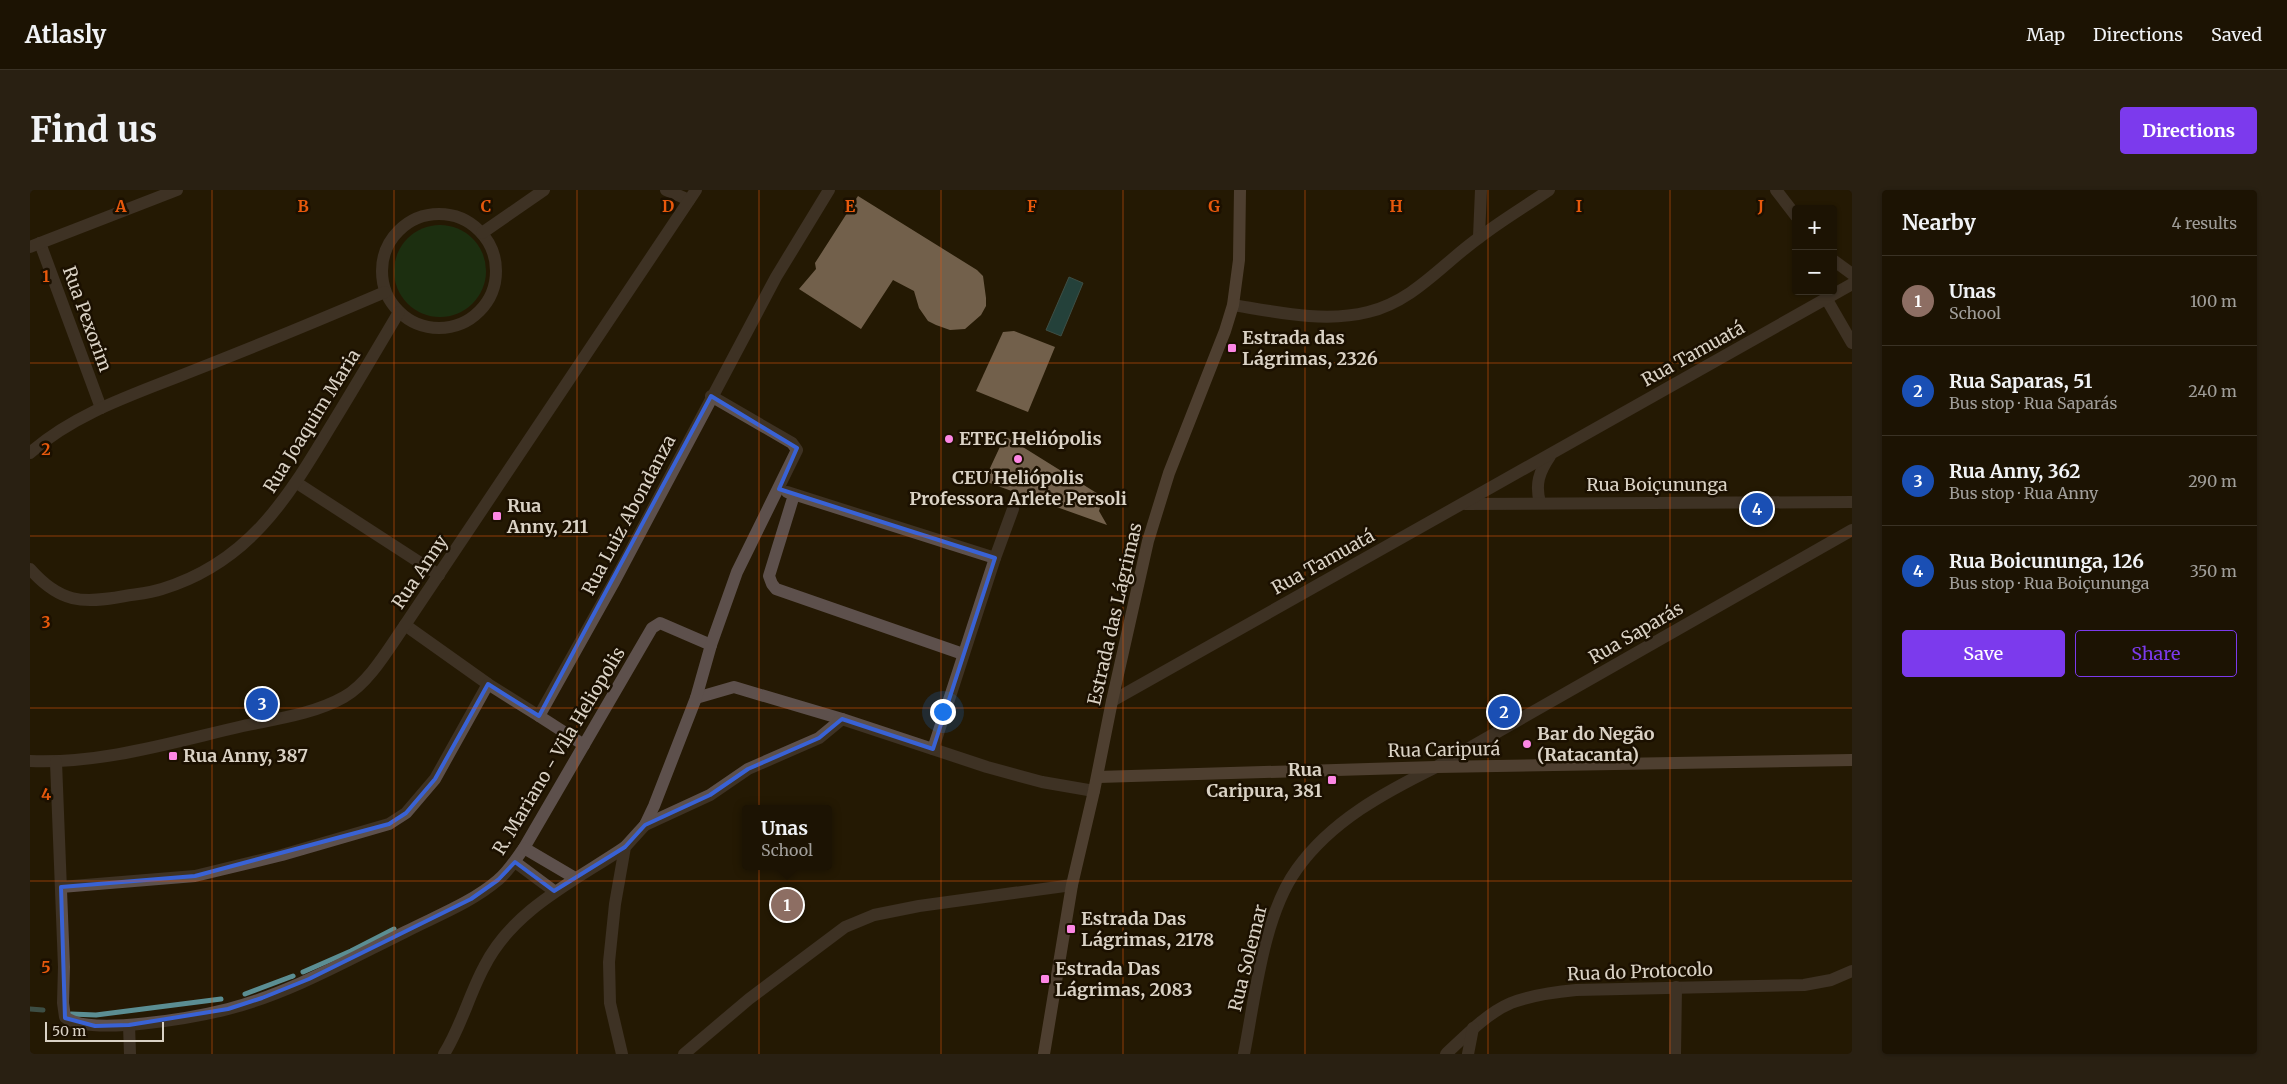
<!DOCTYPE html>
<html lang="en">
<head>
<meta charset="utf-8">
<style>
	:root { --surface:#1c1303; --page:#292012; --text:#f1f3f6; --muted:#a09e9a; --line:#3a3225; --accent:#7c3aed }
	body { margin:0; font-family:Merriweather,serif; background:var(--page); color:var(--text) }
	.controls { position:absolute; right:15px; top:15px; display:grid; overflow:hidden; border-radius:5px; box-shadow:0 1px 4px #0004 }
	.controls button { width:45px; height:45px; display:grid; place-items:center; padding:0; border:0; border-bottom:1px solid var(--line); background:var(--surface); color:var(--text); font:25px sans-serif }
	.scale { position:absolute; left:15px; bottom:12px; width:119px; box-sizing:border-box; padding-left:5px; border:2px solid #dad2c5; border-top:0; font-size:14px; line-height:18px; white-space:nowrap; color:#dad2c5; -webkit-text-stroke:4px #1b1000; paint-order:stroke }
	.you { position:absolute; left:912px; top:521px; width:18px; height:18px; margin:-12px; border:4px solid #fff; border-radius:50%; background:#1a73e8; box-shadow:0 0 0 8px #1a73e833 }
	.badge { display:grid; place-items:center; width:32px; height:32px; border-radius:50%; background:var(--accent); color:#fff; font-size:16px; font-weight:700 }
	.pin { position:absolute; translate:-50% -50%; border:2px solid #fff; box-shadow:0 1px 5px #0006 }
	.popup { position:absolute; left:712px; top:615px; width:90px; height:65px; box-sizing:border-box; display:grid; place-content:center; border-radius:5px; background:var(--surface); filter:drop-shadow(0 1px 4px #0005); font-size:16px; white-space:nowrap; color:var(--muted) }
	.popup b { font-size:19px; color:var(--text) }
	.popup::after { content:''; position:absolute; left:50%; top:100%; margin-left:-10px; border:10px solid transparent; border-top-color:var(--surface) }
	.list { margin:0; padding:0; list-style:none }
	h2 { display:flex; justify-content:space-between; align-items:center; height:65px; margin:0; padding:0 20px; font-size:21px }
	h2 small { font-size:16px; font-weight:400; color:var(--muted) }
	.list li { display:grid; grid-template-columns:32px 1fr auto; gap:15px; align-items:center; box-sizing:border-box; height:90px; padding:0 20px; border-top:1px solid var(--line) }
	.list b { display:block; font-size:19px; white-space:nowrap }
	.list p { margin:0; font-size:16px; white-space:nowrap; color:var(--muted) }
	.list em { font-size:16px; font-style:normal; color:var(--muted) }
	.actions { display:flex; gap:10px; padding:15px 20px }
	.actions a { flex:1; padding:11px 0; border:1px solid var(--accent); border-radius:5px; text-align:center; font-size:18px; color:var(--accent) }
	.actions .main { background:var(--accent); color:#fff }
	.map { position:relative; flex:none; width:1822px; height:864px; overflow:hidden; border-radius:5px }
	header { display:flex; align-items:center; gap:30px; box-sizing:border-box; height:70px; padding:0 25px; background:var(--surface); border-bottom:1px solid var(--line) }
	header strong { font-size:24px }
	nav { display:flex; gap:28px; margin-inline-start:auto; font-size:18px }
	.intro { display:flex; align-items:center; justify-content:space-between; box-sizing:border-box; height:120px; padding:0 30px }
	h1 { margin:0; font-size:35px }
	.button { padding:12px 22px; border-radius:5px; background:var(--accent); color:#fff; font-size:18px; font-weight:700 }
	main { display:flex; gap:30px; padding:0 30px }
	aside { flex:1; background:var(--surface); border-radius:5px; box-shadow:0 1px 4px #0004 }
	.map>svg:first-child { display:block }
</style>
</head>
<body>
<header>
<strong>Atlasly</strong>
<nav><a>Map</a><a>Directions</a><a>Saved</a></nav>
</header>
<div class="intro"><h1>Find us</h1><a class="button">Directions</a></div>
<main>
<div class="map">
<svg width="1822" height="864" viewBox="0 0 1822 864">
	<rect width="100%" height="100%" fill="#251904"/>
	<circle fill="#134a20" cx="410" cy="81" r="46"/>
	<polygon fill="#24717d" stroke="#5b8e93" points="1039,87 1053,93 1031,146 1016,140"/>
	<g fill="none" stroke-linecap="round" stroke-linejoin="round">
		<g stroke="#5b8e93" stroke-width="5">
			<polyline points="273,782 321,761 364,739"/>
			<polyline points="215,804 263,786"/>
			<polyline points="0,819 13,820"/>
			<polyline points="41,824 66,825 191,809"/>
		</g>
	</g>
	<g fill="#d0b7a3">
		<polygon points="828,6 947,80 953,86 956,108 956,116 951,125 935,139 920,140 906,135 898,131 889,118 884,101 863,90 831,139 769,99 786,79 785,73"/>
		<polygon points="984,141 1025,157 998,222 946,201 973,142"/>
		<polygon points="975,246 1073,307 1069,321 1077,335 954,291"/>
	</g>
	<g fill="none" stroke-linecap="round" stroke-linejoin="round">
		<g stroke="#5d504c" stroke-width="12">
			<polyline points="636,0 659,10"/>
			<polyline points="1746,0 1766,26"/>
			<circle cx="409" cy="81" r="57"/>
			<polyline points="452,43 514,0"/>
			<polyline points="1449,47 1451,0"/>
			<polyline points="10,53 71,218"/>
			<polyline points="0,57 147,0"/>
			<polyline points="1803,70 1822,84"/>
			<polyline points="1796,108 1822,153"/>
			<path d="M 1203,115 C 1246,122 1295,133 1338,122 C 1384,111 1413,73 1450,47 C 1472,30 1496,16 1519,0"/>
			<path d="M 0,263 C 46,222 108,203 165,180 C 229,155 292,129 355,102"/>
			<polyline points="267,293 409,385"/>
			<polyline points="757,302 965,368"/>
			<polyline points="764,305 739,386 742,394 746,399 933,464"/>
			<path d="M 1510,313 C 1505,294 1509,282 1520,266"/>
			<polyline points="1435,314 1822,312"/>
			<path d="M 0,379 C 30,413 52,414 95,406 C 107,404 120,403 132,399 C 217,373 256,311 299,239 C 323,200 346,161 369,122"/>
			<polyline points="375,435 458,494 509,526 584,392 746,87 799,0"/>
			<polyline points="666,508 704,497 812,529 957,577 1012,592 1064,601"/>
			<polyline points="1082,511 1822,94"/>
			<polyline points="509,526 554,555"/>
			<polyline points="903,559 965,368 983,319"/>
			<path d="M 0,571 C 72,574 143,552 213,536 C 246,529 284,524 314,507 C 339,493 359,458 375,435 L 666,0"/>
			<path d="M 26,572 L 34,777 L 33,813 L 35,827 C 60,847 166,827 198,819 C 260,803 318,770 375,742 C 406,726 441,713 468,690 C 478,682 486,669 494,658 L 622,438 L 630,433 L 681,455"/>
			<polyline points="615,635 680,605 718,579 789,548 812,529"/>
			<polyline points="494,658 545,688"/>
			<polyline points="485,672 524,701"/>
			<polyline points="31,697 165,686 252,665 359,634 376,623 405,589 458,494"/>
			<polyline points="99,835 100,864"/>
			<path d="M 414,864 C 431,837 439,805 454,777 C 483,719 545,691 595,657"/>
			<polyline points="592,864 580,813 579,772 585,714 595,657 615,635 624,616 666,508 681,455 707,382 767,260 762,253 681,206"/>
			<polyline points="654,864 719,809 815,737 844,725 889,716 1042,695"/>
			<path d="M 1214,864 C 1225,808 1233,726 1267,679 C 1301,631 1355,602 1406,577 L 1822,340"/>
			<path d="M 1416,864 C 1434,847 1457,823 1481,813 C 1502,805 1524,802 1546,800 L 1774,795 L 1801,790 L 1822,781"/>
			<polyline points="1438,864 1443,838"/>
			<polyline points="1645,864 1646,797"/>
		</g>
		<g stroke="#826e67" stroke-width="12">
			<polyline points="1068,587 1406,577 1822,570"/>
			<polyline points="1014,864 1042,695 1064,601 1082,511 1118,351 1139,283 1195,141 1203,115 1209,70 1210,0"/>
		</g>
	</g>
	<path d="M0 0H1822V864H0ZM 681,206 L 767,258 L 749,299 L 965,368 L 903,559 L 812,529 L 789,548 L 718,579 L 680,605 L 615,635 L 595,657 L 524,701 L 485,672 L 468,690 L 441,709 L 279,789 L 232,808 L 198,819 L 99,835 L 65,836 L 35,828 L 31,697 L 165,686 L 359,634 L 376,623 L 405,589 L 458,494 L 509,526 Z" fill="#251904" fill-opacity=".55" fill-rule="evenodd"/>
	<path fill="none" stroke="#3962d5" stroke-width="4" stroke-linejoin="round" d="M 681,206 L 767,258 L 749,299 L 965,368 L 903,559 L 812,529 L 789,548 L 718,579 L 680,605 L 615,635 L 595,657 L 524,701 L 485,672 L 468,690 L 441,709 L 279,789 L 232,808 L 198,819 L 99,835 L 65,836 L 35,828 L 31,697 L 165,686 L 359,634 L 376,623 L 405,589 L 458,494 L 509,526 Z"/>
	<path fill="none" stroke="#e8590c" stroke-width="1" stroke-opacity="0.55" d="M 182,0 L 182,864M 364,0 L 364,864M 547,0 L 547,864M 729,0 L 729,864M 911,0 L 911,864M 1093,0 L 1093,864M 1275,0 L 1275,864M 1458,0 L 1458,864M 1640,0 L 1640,864M 0,173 L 1822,173M 0,346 L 1822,346M 0,518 L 1822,518M 0,691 L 1822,691"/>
	<g fill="#fc86e4" stroke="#1b1000" stroke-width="2">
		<rect x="1197" y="153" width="10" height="10" rx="2.5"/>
		<circle cx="919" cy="249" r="5"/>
		<circle cx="988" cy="269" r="5"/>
		<rect x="462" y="321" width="10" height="10" rx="2.5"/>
		<circle cx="1497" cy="554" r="5"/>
		<rect x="138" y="561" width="10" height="10" rx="2.5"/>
		<rect x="1297" y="585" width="10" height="10" rx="2.5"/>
		<rect x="1036" y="734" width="10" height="10" rx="2.5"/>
		<rect x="1010" y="784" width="10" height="10" rx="2.5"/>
	</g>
	<g text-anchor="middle" stroke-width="5" stroke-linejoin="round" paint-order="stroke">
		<g font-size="18" fill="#dad2c5" stroke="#1b1000">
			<text transform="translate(57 129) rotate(70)" y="6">Rua Pexorim</text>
			<text transform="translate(1663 164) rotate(-29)" y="6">Rua Tamuatá</text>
			<text transform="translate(282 231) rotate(-58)" y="6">Rua Joaquim Maria</text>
			<text x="1627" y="301">Rua Boiçununga</text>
			<text transform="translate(599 325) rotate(-62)" y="6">Rua Luiz Abondanza</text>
			<text transform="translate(1293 372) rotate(-29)" y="6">Rua Tamuatá</text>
			<text transform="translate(390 382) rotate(-56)" y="6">Rua Anny</text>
			<text transform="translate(1085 424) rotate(-77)" y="6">Estrada das Lágrimas</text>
			<text transform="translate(1606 443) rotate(-30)" y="6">Rua Saparás</text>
			<text transform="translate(1414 560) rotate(-1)" y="6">Rua Caripurá</text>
			<text transform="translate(529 561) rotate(-59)" y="6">R. Mariano - Vila Heliopolis</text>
			<text transform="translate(1218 768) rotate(-76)" y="6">Rua Solemar</text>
			<text transform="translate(1610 782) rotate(-2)" y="6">Rua do Protocolo</text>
		</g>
		<g font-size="18" font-weight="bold" fill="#dad2c5" stroke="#1b1000" text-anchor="start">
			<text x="1212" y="154">Estrada das<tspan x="1212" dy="21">Lágrimas, 2326</tspan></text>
			<text x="929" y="255">ETEC Heliópolis</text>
			<text x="988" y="294" text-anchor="middle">CEU Heliópolis<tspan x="988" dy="21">Professora Arlete Persoli</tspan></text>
			<text x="477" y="322">Rua<tspan x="477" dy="21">Anny, 211</tspan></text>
			<text x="1507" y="550">Bar do Negão<tspan x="1507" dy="21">(Ratacanta)</tspan></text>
			<text x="153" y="572">Rua Anny, 387</text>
			<text x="1292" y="586" text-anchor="end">Rua<tspan x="1292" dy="21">Caripura, 381</tspan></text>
			<text x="1051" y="735">Estrada Das<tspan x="1051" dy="21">Lágrimas, 2178</tspan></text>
			<text x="1025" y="785">Estrada Das<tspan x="1025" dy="21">Lágrimas, 2083</tspan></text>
		</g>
	</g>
	<g font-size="16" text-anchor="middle" font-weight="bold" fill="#e8590c" stroke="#1b1000" stroke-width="5" stroke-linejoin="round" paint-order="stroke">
		<text x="91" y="22">A</text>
		<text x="273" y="22">B</text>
		<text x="456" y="22">C</text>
		<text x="638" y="22">D</text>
		<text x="820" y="22">E</text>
		<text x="1002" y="22">F</text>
		<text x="1184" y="22">G</text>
		<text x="1366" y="22">H</text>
		<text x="1549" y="22">I</text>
		<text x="1731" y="22">J</text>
		<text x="16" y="92">1</text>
		<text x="16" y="265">2</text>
		<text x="16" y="438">3</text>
		<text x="16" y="610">4</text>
		<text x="16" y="783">5</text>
	</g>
</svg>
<div class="controls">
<button>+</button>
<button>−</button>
</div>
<div class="scale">50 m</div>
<div class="you"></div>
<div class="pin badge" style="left:757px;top:715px;background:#8d6e63">1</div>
<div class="popup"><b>Unas</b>School</div>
<div class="pin badge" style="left:1474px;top:522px;background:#1a4fb4">2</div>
<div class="pin badge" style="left:232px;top:514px;background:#1a4fb4">3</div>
<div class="pin badge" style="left:1727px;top:319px;background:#1a4fb4">4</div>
</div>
<aside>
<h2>Nearby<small>4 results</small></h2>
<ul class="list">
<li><span class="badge" style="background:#8d6e63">1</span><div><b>Unas</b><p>School</p></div><em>100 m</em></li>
<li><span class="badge" style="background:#1a4fb4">2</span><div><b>Rua Saparas, 51</b><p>Bus stop · Rua Saparás</p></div><em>240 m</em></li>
<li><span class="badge" style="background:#1a4fb4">3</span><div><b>Rua Anny, 362</b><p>Bus stop · Rua Anny</p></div><em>290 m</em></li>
<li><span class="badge" style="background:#1a4fb4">4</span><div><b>Rua Boicununga, 126</b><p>Bus stop · Rua Boiçununga</p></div><em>350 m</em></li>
</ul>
<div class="actions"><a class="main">Save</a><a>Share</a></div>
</aside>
</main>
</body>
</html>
